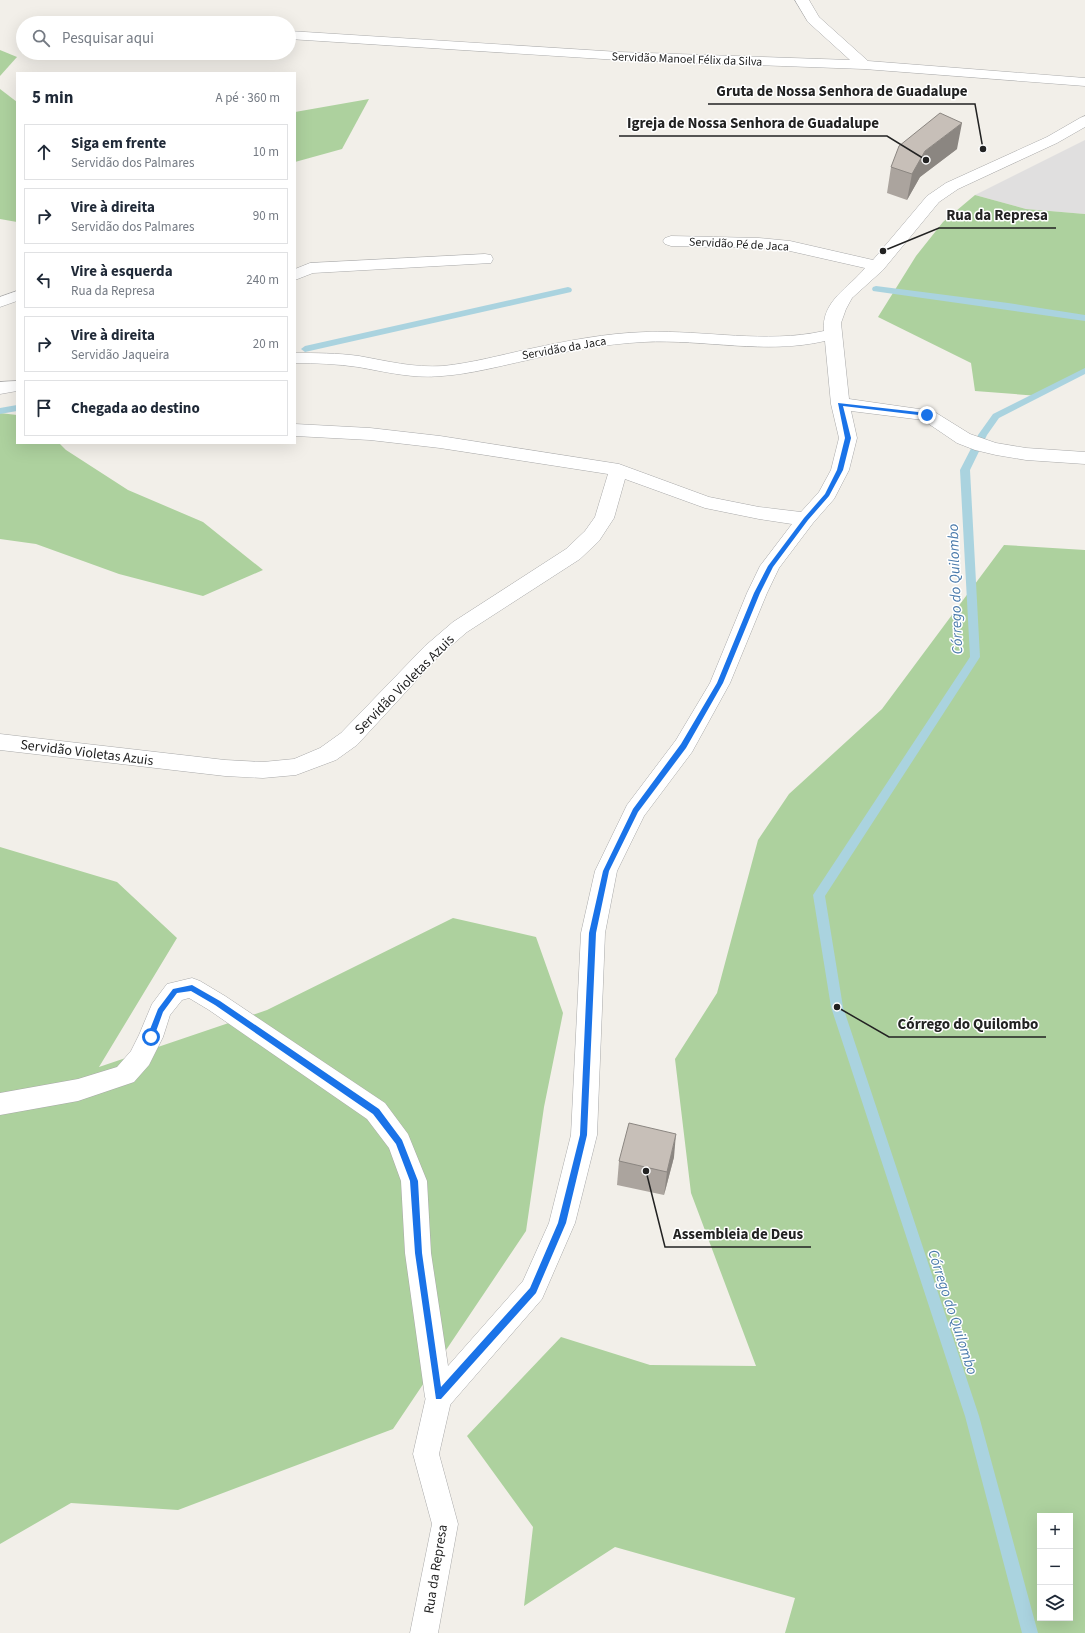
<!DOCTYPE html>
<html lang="pt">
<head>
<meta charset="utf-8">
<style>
	:root { --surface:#fff; --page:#f6f6f7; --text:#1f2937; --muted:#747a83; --line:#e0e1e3 }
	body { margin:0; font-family:"Source Sans 3",sans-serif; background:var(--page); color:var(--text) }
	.controls { position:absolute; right:12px; bottom:12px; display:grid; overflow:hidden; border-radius:0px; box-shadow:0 4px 16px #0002 }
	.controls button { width:36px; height:36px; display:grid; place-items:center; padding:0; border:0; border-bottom:1px solid var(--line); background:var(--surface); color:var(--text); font:20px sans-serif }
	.stop { position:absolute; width:12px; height:12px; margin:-9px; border:3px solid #1a73e8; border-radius:50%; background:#fff }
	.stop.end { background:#1a73e8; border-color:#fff; box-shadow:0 1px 4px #0008 }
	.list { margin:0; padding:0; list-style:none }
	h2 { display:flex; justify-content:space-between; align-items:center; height:52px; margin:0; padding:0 16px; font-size:17px }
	h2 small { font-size:13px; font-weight:400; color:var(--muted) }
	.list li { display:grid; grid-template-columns:26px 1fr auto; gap:12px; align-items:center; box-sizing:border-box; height:56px; margin:0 8px 8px; padding:0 8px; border:1px solid var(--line); border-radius:0px }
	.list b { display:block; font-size:15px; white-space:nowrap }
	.list p { margin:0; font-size:13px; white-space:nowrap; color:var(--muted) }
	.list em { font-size:13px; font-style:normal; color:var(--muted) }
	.icon { flex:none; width:22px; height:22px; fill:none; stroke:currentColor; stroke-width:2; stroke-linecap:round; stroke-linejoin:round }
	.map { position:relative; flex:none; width:1085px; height:1633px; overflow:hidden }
	.search { position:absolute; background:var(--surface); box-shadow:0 4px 16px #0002; left:16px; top:16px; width:280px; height:44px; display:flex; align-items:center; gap:10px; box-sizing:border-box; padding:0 14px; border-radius:22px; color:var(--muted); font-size:15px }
	.panel { position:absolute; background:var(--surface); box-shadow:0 4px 16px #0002; left:16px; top:72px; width:280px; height:372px; border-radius:0px }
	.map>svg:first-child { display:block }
</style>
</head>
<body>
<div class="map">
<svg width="1085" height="1633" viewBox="0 0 1085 1633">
	<rect width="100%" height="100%" fill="#f2efe9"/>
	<polygon fill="#e0dfdf" points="1085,140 1085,214 1026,209 975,195"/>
	<g fill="#add19e" fill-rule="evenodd">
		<polygon points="0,50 17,57 0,76"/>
		<polygon points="0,89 17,102 17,222 0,219"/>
		<polygon points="369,99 342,149 295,162 295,112"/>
		<polygon points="975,195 1026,209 1085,214 1085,369 1039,396 975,391 971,363 878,317 916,256 943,222"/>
		<polygon points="0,413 17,415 17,443 59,443 66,450 128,490 203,522 263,570 203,596 119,574 36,544 0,539"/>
		<path d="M 1004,545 L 1085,550 L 1085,1633 L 785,1633 L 795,1598 L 615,1547 L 524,1606 L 533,1527 L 467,1436 L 561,1337 L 650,1365 L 756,1366 L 691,1193 L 675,1059 L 717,993 L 758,840 L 789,794 L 882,709 ZM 1040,1516 L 1070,1516 L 1070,1618 L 1040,1618 Z"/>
		<polygon points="0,847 117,882 177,938 99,1067 267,1010 453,918 536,937 563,1013 544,1107 526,1231 393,1429 178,1510 71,1503 0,1544"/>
	</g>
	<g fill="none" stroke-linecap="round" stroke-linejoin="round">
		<g fill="#aad3df" fill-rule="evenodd">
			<polygon points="876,286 1008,303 1085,315 1085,321 873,291 872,289 873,287"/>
			<polygon points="568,287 571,288 572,290 571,292 305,352 301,349 305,346"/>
			<polygon points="1085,368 1085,374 999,418 987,435 970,470 980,657 825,896 843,1007 979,1416 1038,1633 1022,1633 965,1416 831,1007 813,895 970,657 960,470 978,435 993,414"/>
			<polygon points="17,405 17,411 0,414 0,408"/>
		</g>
		<defs>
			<g id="lane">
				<polygon points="17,291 17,301 0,307 0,297"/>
				<polygon points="439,1385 448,1388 452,1397 439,1454 458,1524 438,1633 410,1633 432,1524 413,1454 426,1397 430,1388"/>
			</g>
			<g id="street">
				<polygon points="795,0 809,0 819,17 868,61 1085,78 1085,86 864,69 619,60 289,39 289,31 619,52 850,60 808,22"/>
				<path d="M 1085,116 L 1085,127 L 1057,143 L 958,189 L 939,202 L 883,270 L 852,298 L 846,309 L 841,323 L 849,399 L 933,411 L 970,434 L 996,443 L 1026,448 L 1085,452 L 1085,464 L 1026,460 L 996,455 L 975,450 L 957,443 L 923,420 L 851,411 L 857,438 L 849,470 L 834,499 L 813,523 L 779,568 L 767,593 L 730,683 L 692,752 L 644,816 L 617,871 L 605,933 L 597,1135 L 575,1223 L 542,1299 L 449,1406 L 439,1410 L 429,1406 L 425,1397 L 405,1253 L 401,1181 L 389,1148 L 367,1119 L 209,1010 L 189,998 L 182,1000 L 170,1015 L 163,1037 L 149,1065 L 134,1082 L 78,1101 L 0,1115 L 0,1093 L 78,1079 L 117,1067 L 131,1051 L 139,1035 L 152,1004 L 167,984 L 192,978 L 200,981 L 225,996 L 385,1103 L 408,1134 L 427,1181 L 431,1253 L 448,1366 L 523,1281 L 549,1223 L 571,1135 L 581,933 L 595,871 L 627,805 L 676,740 L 710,683 L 747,593 L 760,566 L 792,524 L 759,519 L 705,508 L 625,479 L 614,518 L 599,541 L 580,559 L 467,632 L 439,656 L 357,745 L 336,760 L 296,775 L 263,778 L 225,776 L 0,750 L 0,734 L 225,760 L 263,762 L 294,759 L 320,748 L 341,733 L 425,646 L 453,622 L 566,549 L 585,531 L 595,517 L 608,474 L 440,448 L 370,440 L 295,436 L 295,424 L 370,428 L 440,436 L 619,464 L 709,497 L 759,507 L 801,512 L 819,492 L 831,470 L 839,438 L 831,404 L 825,341 C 765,355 705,339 644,342 C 605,344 566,351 528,360 C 500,366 471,374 442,376 C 414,379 386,372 358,367 C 337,364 316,363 295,363 L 295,353 C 316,353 337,353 359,356 C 387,361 414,368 443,366 C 472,363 501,355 529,349 C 567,341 606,333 646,332 C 706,330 765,344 824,331 C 821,301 849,288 865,268 L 790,251 L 759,248 L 671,246 L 665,244 L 663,241 L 665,238 L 671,236 L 759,238 L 790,241 L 873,260 L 927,196 L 946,183 L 1047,137 L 1080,118 Z"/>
				<polygon points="485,254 491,255 493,259 491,263 313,273 295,280 295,269 310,263"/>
				<polygon points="17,381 17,391 0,394 0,382"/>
			</g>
		</defs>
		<use href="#lane" stroke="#a9a9a9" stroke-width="1"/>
		<use href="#street" stroke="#a9a9a9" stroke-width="1"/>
		<use href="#lane" fill="#fff" fill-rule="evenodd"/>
		<use href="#street" fill="#fff" fill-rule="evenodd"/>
	</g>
	<g fill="#aba49e">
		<polygon points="957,149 920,177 907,200 887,193 891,167"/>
		<polygon points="674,1157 664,1195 617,1185 619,1161"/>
	</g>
	<g fill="#8b8681">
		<polygon points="962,123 957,149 920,177 907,200 912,174 925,151"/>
		<polygon points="676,1134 674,1157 664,1195 667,1172"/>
	</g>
	<g fill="#c7bfb8" stroke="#8b8681">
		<polygon points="940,113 962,123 925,151 912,174 891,167 899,146"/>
		<polygon points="629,1123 676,1134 667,1172 619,1161"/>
	</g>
	<polygon fill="#1a73e8" points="838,403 927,413 930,415 927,416 843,406 851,438 843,470 829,496 808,520 773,567 760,593 723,683 686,748 638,812 609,871 596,933 587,1135 566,1223 536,1293 441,1399 436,1399 415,1253 410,1181 396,1144 373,1114 215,1005 191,991 177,993 163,1012 154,1037 151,1040 147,1037 158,1009 173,989 192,985 220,1001 379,1109 402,1140 418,1181 422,1253 441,1387 530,1288 558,1223 580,1135 589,933 603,871 633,809 681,744 717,683 754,593 768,566 804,518 825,494 837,470 845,438"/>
	<g text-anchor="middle" stroke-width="3" stroke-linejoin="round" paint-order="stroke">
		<g font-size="12" fill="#222" stroke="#fff">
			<text transform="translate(687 59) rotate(2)" y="4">Servidão Manoel Félix da Silva</text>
			<text transform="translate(739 244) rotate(3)" y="4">Servidão Pé de Jaca</text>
			<text transform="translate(564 348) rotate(-10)" y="4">Servidão da Jaca</text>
		</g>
		<g font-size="14" fill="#222" stroke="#fff">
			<text transform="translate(404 684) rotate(-45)" y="5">Servidão Violetas Azuis</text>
			<text transform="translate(87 752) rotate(7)" y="5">Servidão Violetas Azuis</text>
			<text transform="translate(435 1569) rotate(-81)" y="5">Rua da Represa</text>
		</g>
		<g font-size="15" font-style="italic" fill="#4a7aab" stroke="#fff">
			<text transform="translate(955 589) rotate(-92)" y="5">Córrego do Quilombo</text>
			<text transform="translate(953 1312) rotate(72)" y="5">Córrego do Quilombo</text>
		</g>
	</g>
	<path fill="none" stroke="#222" stroke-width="1.5" d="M983 149L975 104H708M926 160L887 136H619M883 251L939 228H1056M837 1007L889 1037H1046M646 1171L665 1247H811"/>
	<g fill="#222" stroke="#fff" stroke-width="1.5">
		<circle cx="983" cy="149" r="4"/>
		<circle cx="926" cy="160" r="4"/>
		<circle cx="883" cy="251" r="4"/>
		<circle cx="837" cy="1007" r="4"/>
		<circle cx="646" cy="1171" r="4"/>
	</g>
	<g font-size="15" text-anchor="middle" font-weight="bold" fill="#222" stroke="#fff" stroke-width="3" stroke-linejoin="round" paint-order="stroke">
		<text x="842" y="96">Gruta de Nossa Senhora de Guadalupe</text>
		<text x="753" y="128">Igreja de Nossa Senhora de Guadalupe</text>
		<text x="997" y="220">Rua da Represa</text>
		<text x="968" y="1029">Córrego do Quilombo</text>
		<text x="738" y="1239">Assembleia de Deus</text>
	</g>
</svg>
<div class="controls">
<button>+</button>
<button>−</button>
<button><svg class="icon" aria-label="layers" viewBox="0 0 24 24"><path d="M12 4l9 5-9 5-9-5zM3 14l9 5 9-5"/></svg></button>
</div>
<div class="stop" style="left:151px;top:1037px"></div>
<div class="stop end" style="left:927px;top:415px"></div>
<div class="search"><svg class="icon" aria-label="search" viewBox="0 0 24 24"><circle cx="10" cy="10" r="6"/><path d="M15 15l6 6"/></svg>Pesquisar aqui</div>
<section class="panel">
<h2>5 min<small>A pé · 360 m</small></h2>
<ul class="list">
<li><svg class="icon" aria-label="ahead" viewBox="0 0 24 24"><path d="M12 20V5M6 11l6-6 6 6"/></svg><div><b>Siga em frente</b><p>Servidão dos Palmares</p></div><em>10 m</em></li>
<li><svg class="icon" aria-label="right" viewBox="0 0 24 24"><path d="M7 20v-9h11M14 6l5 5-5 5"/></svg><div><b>Vire à direita</b><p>Servidão dos Palmares</p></div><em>90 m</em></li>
<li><svg class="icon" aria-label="left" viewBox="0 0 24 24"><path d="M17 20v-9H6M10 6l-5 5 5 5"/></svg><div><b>Vire à esquerda</b><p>Rua da Represa</p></div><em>240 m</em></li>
<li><svg class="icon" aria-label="right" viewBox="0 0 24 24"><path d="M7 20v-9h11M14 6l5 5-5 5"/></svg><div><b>Vire à direita</b><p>Servidão Jaqueira</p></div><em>20 m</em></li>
<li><svg class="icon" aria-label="arrive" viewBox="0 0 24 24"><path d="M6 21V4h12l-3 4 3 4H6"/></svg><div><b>Chegada ao destino</b></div></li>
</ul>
</section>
</div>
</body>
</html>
